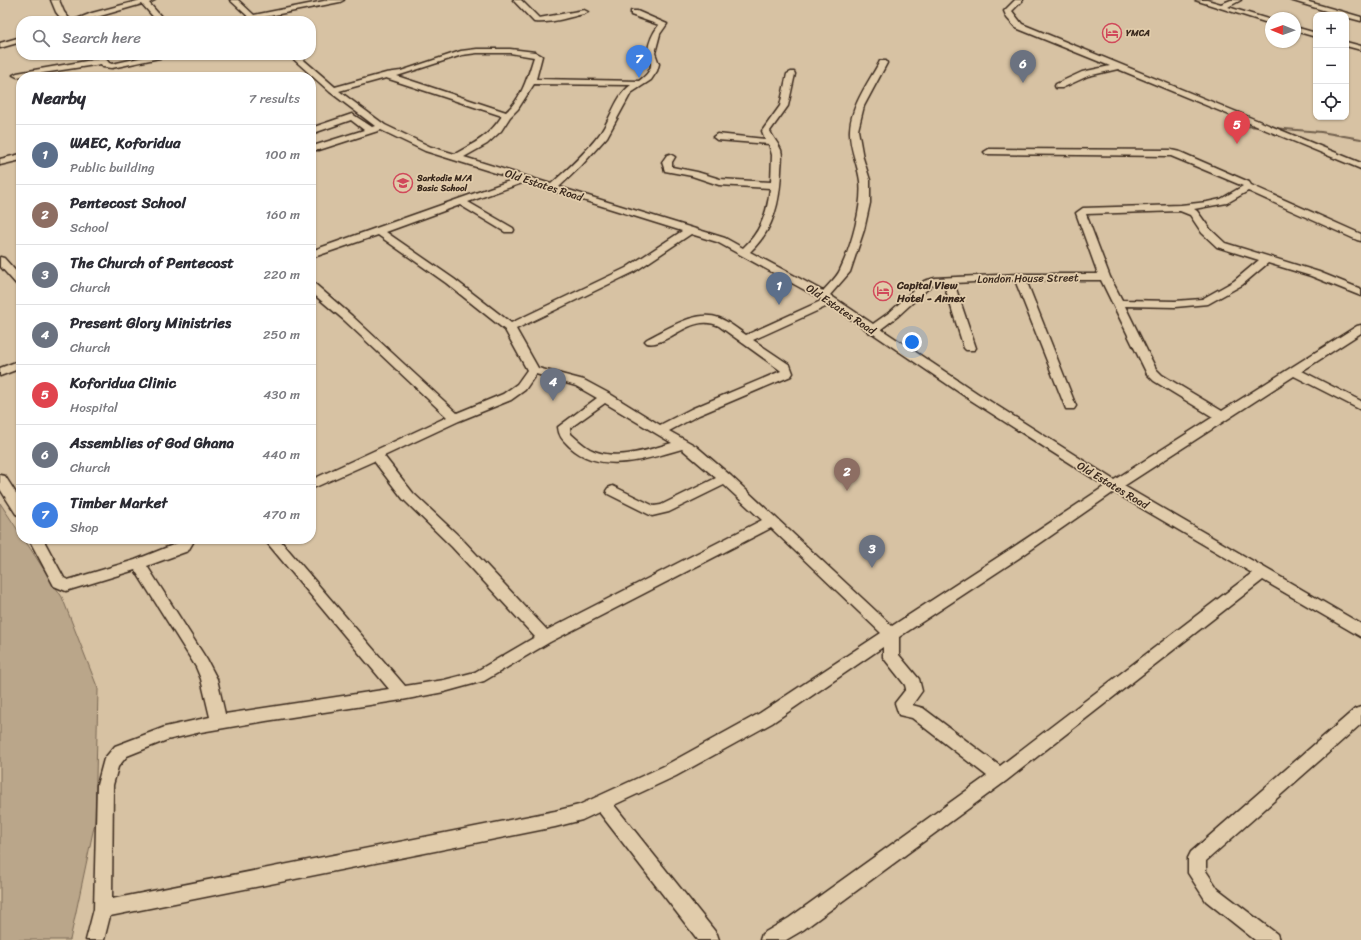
<!DOCTYPE html>
<html lang="en">
<head>
<meta charset="utf-8">
<style>
	:root { --surface:#fff; --page:#f2f2f3; --text:#2b2b33; --muted:#7c7c81; --line:#e1e1e2; --accent:#d1495b }
	body { margin:0; font-family:Sriracha,sans-serif; background:var(--page); color:var(--text) }
	.controls { position:absolute; right:12px; top:12px; display:grid; overflow:hidden; border-radius:8px; box-shadow:0 1px 3px #0004 }
	.controls button { width:36px; height:36px; display:grid; place-items:center; padding:0; border:0; border-bottom:1px solid var(--line); background:var(--surface); color:var(--text); font:20px sans-serif }
	.compass { position:absolute; left:1265px; top:12px; width:36px; height:36px; border-radius:50%; background:var(--surface); box-shadow:0 1px 3px #0004; rotate:271deg }
	.you { position:absolute; left:912px; top:342px; width:14px; height:14px; margin:-10px; border:3px solid #fff; border-radius:50%; background:#1a73e8; box-shadow:0 0 0 6px #1a73e833 }
	.badge { display:grid; place-items:center; width:26px; height:26px; border-radius:50%; background:var(--accent); color:#fff; font-size:13px; font-weight:700 }
	.pin { position:absolute; translate:-50% -33px; filter:drop-shadow(0 1px 2px #0008) }
	.pin::after { content:''; position:absolute; top:21px; width:14px; height:12px; background:inherit; clip-path:polygon(0 0,100% 0,50% 100%) }
	.list { margin:0; padding:0; list-style:none }
	h2 { display:flex; justify-content:space-between; align-items:center; height:52px; margin:0; padding:0 16px; font-size:17px }
	h2 small { font-size:13px; font-weight:400; color:var(--muted) }
	.list li { display:grid; grid-template-columns:26px 1fr auto; gap:12px; align-items:center; box-sizing:border-box; height:60px; padding:0 16px; border-top:1px solid var(--line) }
	.list b { display:block; font-size:15px; white-space:nowrap }
	.list p { margin:0; font-size:13px; white-space:nowrap; color:var(--muted) }
	.list em { font-size:13px; font-style:normal; color:var(--muted) }
	.icon { flex:none; width:22px; height:22px; fill:none; stroke:currentColor; stroke-width:2; stroke-linecap:round; stroke-linejoin:round }
	.map { position:relative; flex:none; width:1361px; height:940px; overflow:hidden }
	.search { position:absolute; background:var(--surface); box-shadow:0 1px 3px #0004; left:16px; top:16px; width:300px; height:44px; display:flex; align-items:center; gap:10px; box-sizing:border-box; padding:0 14px; border-radius:16px; color:var(--muted); font-size:15px }
	.panel { position:absolute; background:var(--surface); box-shadow:0 1px 3px #0004; left:16px; top:72px; width:300px; height:472px; border-radius:16px }
	.map>svg:first-child { display:block }
</style>
</head>
<body>
<div class="map">
<svg width="1361" height="940" viewBox="0 0 1361 940">
	<rect width="100%" height="100%" fill="#d7c2a3"/>
	<filter id="ink" filterUnits="userSpaceOnUse"><feTurbulence type="fractalNoise" baseFrequency=".025" numOctaves="2"/><feDisplacementMap in="SourceGraphic" scale="8" xChannelSelector="R" yChannelSelector="G"/><feConvolveMatrix kernelMatrix="1 2 1 2 8 2 1 2 1" color-interpolation-filters="sRGB"/></filter>
	<g filter="url(#ink)">
		<polygon fill="#baa68a" stroke="#7a6854" points="0,503 21,535 21,539 24,539 62,597 98,689 95,822 70,940 0,940"/>
		<g fill="none" stroke-linecap="round" stroke-linejoin="round">
			<g stroke="#705e4c" stroke-width="2">
				<polyline points="1244,126 1262,127"/>
				<polyline points="1273,128 1321,132 1361,139"/>
			</g>
			<defs>
				<g id="street">
					<polygon points="51,0 59,0 64,12 71,21 63,21 56,12"/>
					<polygon points="141,0 155,0 149,3 165,21 157,21 142,4 83,21 72,21 92,13"/>
					<polygon points="230,0 238,0 254,15 329,0 344,0 340,2 259,18 261,21 253,21"/>
					<path d="M 513,0 L 521,0 L 539,18 L 584,10 L 588,12 L 584,14 C 569,17 550,24 534,22 Z"/>
					<polygon points="1015,0 1023,0 1012,11 1022,24 1361,163 1361,169 1118,69 1088,76 1062,88 1056,88 1055,86 1056,84 1082,72 1110,66 1016,28 1007,18 1004,11"/>
					<polygon points="1195,0 1207,0 1221,4 1231,0 1241,0 1228,7 1271,20 1271,24"/>
					<polygon points="1290,0 1302,0 1361,17 1361,21 1346,17 1346,15 1339,15"/>
					<path d="M 631,11 L 637,11 L 667,24 L 660,34 L 655,53 L 659,64 L 657,71 L 651,80 L 631,93 L 607,137 L 581,166 L 559,187 L 725,238 L 743,248 C 761,232 768,211 770,188 L 719,185 L 692,176 L 665,171 L 662,162 L 667,155 L 670,154 L 675,157 L 672,162 L 672,167 L 697,172 L 720,179 L 771,182 L 772,155 L 769,144 L 717,140 L 713,137 L 717,134 L 765,139 L 762,131 L 780,106 L 787,74 L 791,72 L 794,72 L 795,74 L 788,106 L 770,131 C 773,138 778,143 781,150 C 783,157 781,164 781,171 C 780,201 774,230 750,252 L 823,291 C 828,285 837,277 840,270 C 851,247 863,206 860,181 C 858,164 849,148 850,130 C 851,106 868,83 879,63 L 880,61 L 886,61 L 887,63 L 864,106 L 858,130 L 863,158 L 870,180 L 870,203 L 864,230 L 850,272 L 830,295 L 873,324 L 890,312 L 924,281 L 935,278 L 1019,274 L 1098,274 L 1076,213 L 1083,208 L 1181,205 L 1207,202 L 1221,199 L 1243,186 L 1171,156 L 986,154 L 984,152 L 989,149 L 1171,150 L 1180,152 L 1249,182 L 1251,185 L 1361,234 L 1361,241 L 1357,240 L 1248,191 L 1227,203 L 1194,209 L 1197,211 L 1210,229 L 1225,243 L 1319,272 L 1361,289 L 1361,296 L 1311,276 L 1268,263 L 1242,285 L 1208,304 L 1175,307 L 1125,306 L 1156,369 L 1162,375 L 1222,411 L 1357,326 L 1361,325 L 1361,333 L 1302,371 L 1361,401 L 1361,410 L 1294,376 L 1124,486 L 1361,624 L 1361,637 L 1263,580 L 1006,781 L 803,930 L 786,940 L 760,940 L 762,934 L 789,918 L 987,776 L 912,718 L 899,715 L 895,703 L 906,689 L 905,685 L 886,661 L 883,657 L 883,647 L 772,723 L 676,776 L 614,805 L 717,934 L 719,940 L 698,940 L 599,812 L 582,820 L 555,827 L 110,916 L 104,940 L 86,940 L 94,909 L 97,785 L 104,759 L 115,746 L 165,727 L 210,717 L 201,679 L 196,667 L 135,570 L 66,591 L 54,586 L 29,539 L 43,539 L 64,578 L 68,580 L 135,560 L 178,543 L 181,539 L 195,539 L 188,551 L 147,566 L 207,660 L 217,679 L 225,714 L 389,689 L 264,539 L 279,539 L 405,686 L 444,680 L 475,672 L 535,637 L 452,547 L 403,499 L 374,461 L 311,489 L 311,480 L 447,417 L 344,320 L 311,292 L 311,283 L 315,284 L 352,316 L 457,413 L 503,394 L 517,384 L 527,370 L 505,330 L 446,283 L 378,235 L 311,258 L 311,251 L 515,179 L 425,151 L 381,130 L 319,150 L 313,150 L 311,148 L 313,146 L 364,130 L 351,120 L 311,134 L 311,128 L 352,114 L 372,127 L 375,126 L 330,92 L 289,55 L 298,55 L 335,87 L 386,73 L 401,71 L 461,51 L 477,49 L 510,49 L 535,52 L 542,56 L 536,79 L 639,81 C 644,77 652,71 651,63 C 650,59 647,56 648,51 C 649,41 653,33 659,25 L 631,15 ZM 477,53 L 510,53 L 534,57 C 528,76 522,98 506,112 L 397,76 L 462,55 ZM 386,78 L 502,116 C 489,136 475,143 455,154 L 431,147 L 385,125 L 339,91 ZM 534,84 L 631,85 C 615,96 611,120 599,135 C 585,153 568,169 551,184 L 464,157 L 487,144 L 501,131 L 510,117 L 518,109 ZM 525,182 L 682,231 L 626,268 L 511,323 L 454,279 L 386,232 L 460,205 L 505,232 L 513,232 L 514,230 L 513,228 L 468,202 ZM 1180,211 L 1190,215 L 1202,233 L 1217,247 L 1259,260 L 1234,281 L 1202,299 L 1175,301 L 1122,300 L 1110,277 L 1086,214 ZM 691,234 L 717,242 L 823,300 L 746,335 C 737,329 729,322 719,318 C 696,309 668,329 647,339 L 645,341 L 647,343 C 667,348 691,312 719,326 L 780,370 L 781,371 L 691,409 L 660,425 L 610,394 L 584,380 L 538,368 L 516,329 L 634,272 ZM 1015,280 L 1066,409 L 1074,409 L 1076,406 L 1026,280 L 1101,280 L 1147,374 L 1154,381 L 1213,417 L 1114,480 L 977,393 L 881,329 L 898,316 L 932,285 L 944,284 L 964,348 L 966,350 L 974,350 L 976,348 L 954,283 ZM 830,305 L 867,330 L 868,332 L 872,333 L 969,399 L 1105,486 L 1009,550 L 892,626 L 731,476 L 696,446 L 669,431 L 699,415 L 791,376 L 793,373 L 790,365 L 753,340 ZM 536,374 L 576,386 L 597,398 L 558,427 C 559,437 563,440 570,447 C 601,475 647,459 682,449 L 716,478 L 661,505 L 654,506 L 613,486 L 608,488 L 606,491 L 608,494 L 652,516 L 669,512 L 724,485 L 762,520 L 547,630 L 462,539 L 413,493 L 384,456 L 459,421 L 511,400 L 525,390 ZM 605,403 L 672,443 C 648,450 615,462 590,449 C 583,445 577,439 571,434 L 570,428 ZM 1114,492 L 1252,573 L 1000,766 L 923,708 L 912,705 L 922,691 L 919,679 L 899,655 L 899,637 L 1019,558 ZM 771,528 L 881,633 L 760,713 L 664,766 L 579,805 L 555,811 L 112,899 L 113,785 L 118,767 L 127,756 L 167,740 L 201,732 L 266,721 L 402,700 L 444,692 L 484,681 L 550,642 Z"/>
					<polygon points="1295,27 1316,33 1316,37 1295,31"/>
					<polygon points="21,37 21,42 0,48 0,43"/>
					<polygon points="1346,42 1361,46 1361,50 1346,46"/>
					<polygon points="95,55 103,55 109,63 112,64 153,55 168,55 164,57 112,68 103,67 101,64 17,77 13,75 17,73 98,59"/>
					<polygon points="21,154 21,160 0,165 0,159"/>
					<polygon points="0,257 4,258 21,277 21,286 17,285 0,266"/>
					<polygon points="21,360 21,368 0,376 0,368"/>
					<polygon points="0,475 5,476 21,501 21,516 16,514 0,489"/>
					<polygon points="1361,707 1361,724 1206,861 1206,871 1218,889 1277,934 1279,940 1255,940 1206,901 1188,873 1188,858 1191,852 1355,709"/>
				</g>
			</defs>
			<use href="#street" stroke="#3b2a1e" stroke-width="3"/>
			<use href="#street" fill="#e1ccab" fill-rule="evenodd"/>
		</g>
	</g>
	<defs>
		<symbol id="hotel-ring" viewBox="-11 -11 22 22"><circle r="9.5" fill="#e1ccab" stroke="#d1495b" stroke-width="1.5"/><path d="M-6-4.5h1.5V1H6V5H4.5V3h-9V5H-6ZM-4 0a1.8 1.8 0 1 1 3.6 0ZM.5 0V-2.5h3Q6-2.5 6 0Z" fill="#d1495b"/></symbol>
		<symbol id="school-ring" viewBox="-11 -11 22 22"><circle r="9.5" fill="#e1ccab" stroke="#d1495b" stroke-width="1.5"/><path d="M0-5L7-2L0 1L-7-2ZM-4 1L0 2.5L4 1V4Q0 6-4 4Z" fill="#d1495b"/></symbol>
	</defs>
	<g fill-rule="evenodd">
		<use href="#hotel-ring" x="1101" y="22" width="22" height="22"/>
		<use href="#school-ring" x="392" y="172" width="22" height="22"/>
		<use href="#hotel-ring" x="872" y="280" width="22" height="22"/>
	</g>
	<g text-anchor="middle" stroke-width="3.5" stroke-linejoin="round" paint-order="stroke">
		<g font-size="9" font-weight="bold" fill="#3b2a1e" stroke="#e1ccab" text-anchor="start">
			<text x="1126" y="36">YMCA</text>
			<text x="417" y="181">Sarkodie M/A<tspan x="417" dy="10">Basic School</tspan></text>
		</g>
		<g font-size="11" fill="#3b2a1e" stroke="#e1ccab">
			<text transform="translate(544 185) rotate(18)" y="4">Old Estates Road</text>
			<text transform="translate(1028 278) rotate(-1)" y="4">London House Street</text>
			<text transform="translate(841 309) rotate(34)" y="4">Old Estates Road</text>
			<text transform="translate(1113 485) rotate(31)" y="4">Old Estates Road</text>
		</g>
		<g font-size="11" font-weight="bold" fill="#3b2a1e" stroke="#e1ccab" text-anchor="start">
			<text x="897" y="289">Capital View<tspan x="897" dy="13">Hotel - Annex</tspan></text>
		</g>
	</g>
</svg>
<div class="controls">
<button>+</button>
<button>−</button>
<button><svg class="icon" aria-label="locate" viewBox="0 0 24 24"><circle cx="12" cy="12" r="6"/><path d="M12 2v4M12 18v4M2 12h4M18 12h4"/></svg></button>
</div>
<svg class="compass" viewBox="-18 -18 36 36"><path d="M0-13l5 13h-10z" fill="#e53935"/><path d="M0 13l5-13h-10z" fill="#7c7c81"/></svg>
<div class="you"></div>
<div class="pin badge" style="left:779px;top:305px;background:#5c6f8a">1</div>
<div class="pin badge" style="left:847px;top:491px;background:#8d6e63">2</div>
<div class="pin badge" style="left:872px;top:568px;background:#6b7280">3</div>
<div class="pin badge" style="left:553px;top:401px;background:#6b7280">4</div>
<div class="pin badge" style="left:1237px;top:144px;background:#e0444e">5</div>
<div class="pin badge" style="left:1023px;top:83px;background:#6b7280">6</div>
<div class="pin badge" style="left:639px;top:78px;background:#3f7fe0">7</div>
<div class="search"><svg class="icon" aria-label="search" viewBox="0 0 24 24"><circle cx="10" cy="10" r="6"/><path d="M15 15l6 6"/></svg>Search here</div>
<section class="panel">
<h2>Nearby<small>7 results</small></h2>
<ul class="list">
<li><span class="badge" style="background:#5c6f8a">1</span><div><b>WAEC, Koforidua</b><p>Public building</p></div><em>100 m</em></li>
<li><span class="badge" style="background:#8d6e63">2</span><div><b>Pentecost School</b><p>School</p></div><em>160 m</em></li>
<li><span class="badge" style="background:#6b7280">3</span><div><b>The Church of Pentecost</b><p>Church</p></div><em>220 m</em></li>
<li><span class="badge" style="background:#6b7280">4</span><div><b>Present Glory Ministries</b><p>Church</p></div><em>250 m</em></li>
<li><span class="badge" style="background:#e0444e">5</span><div><b>Koforidua Clinic</b><p>Hospital</p></div><em>430 m</em></li>
<li><span class="badge" style="background:#6b7280">6</span><div><b>Assemblies of God Ghana</b><p>Church</p></div><em>440 m</em></li>
<li><span class="badge" style="background:#3f7fe0">7</span><div><b>Timber Market</b><p>Shop</p></div><em>470 m</em></li>
</ul>
</section>
</div>
</body>
</html>
